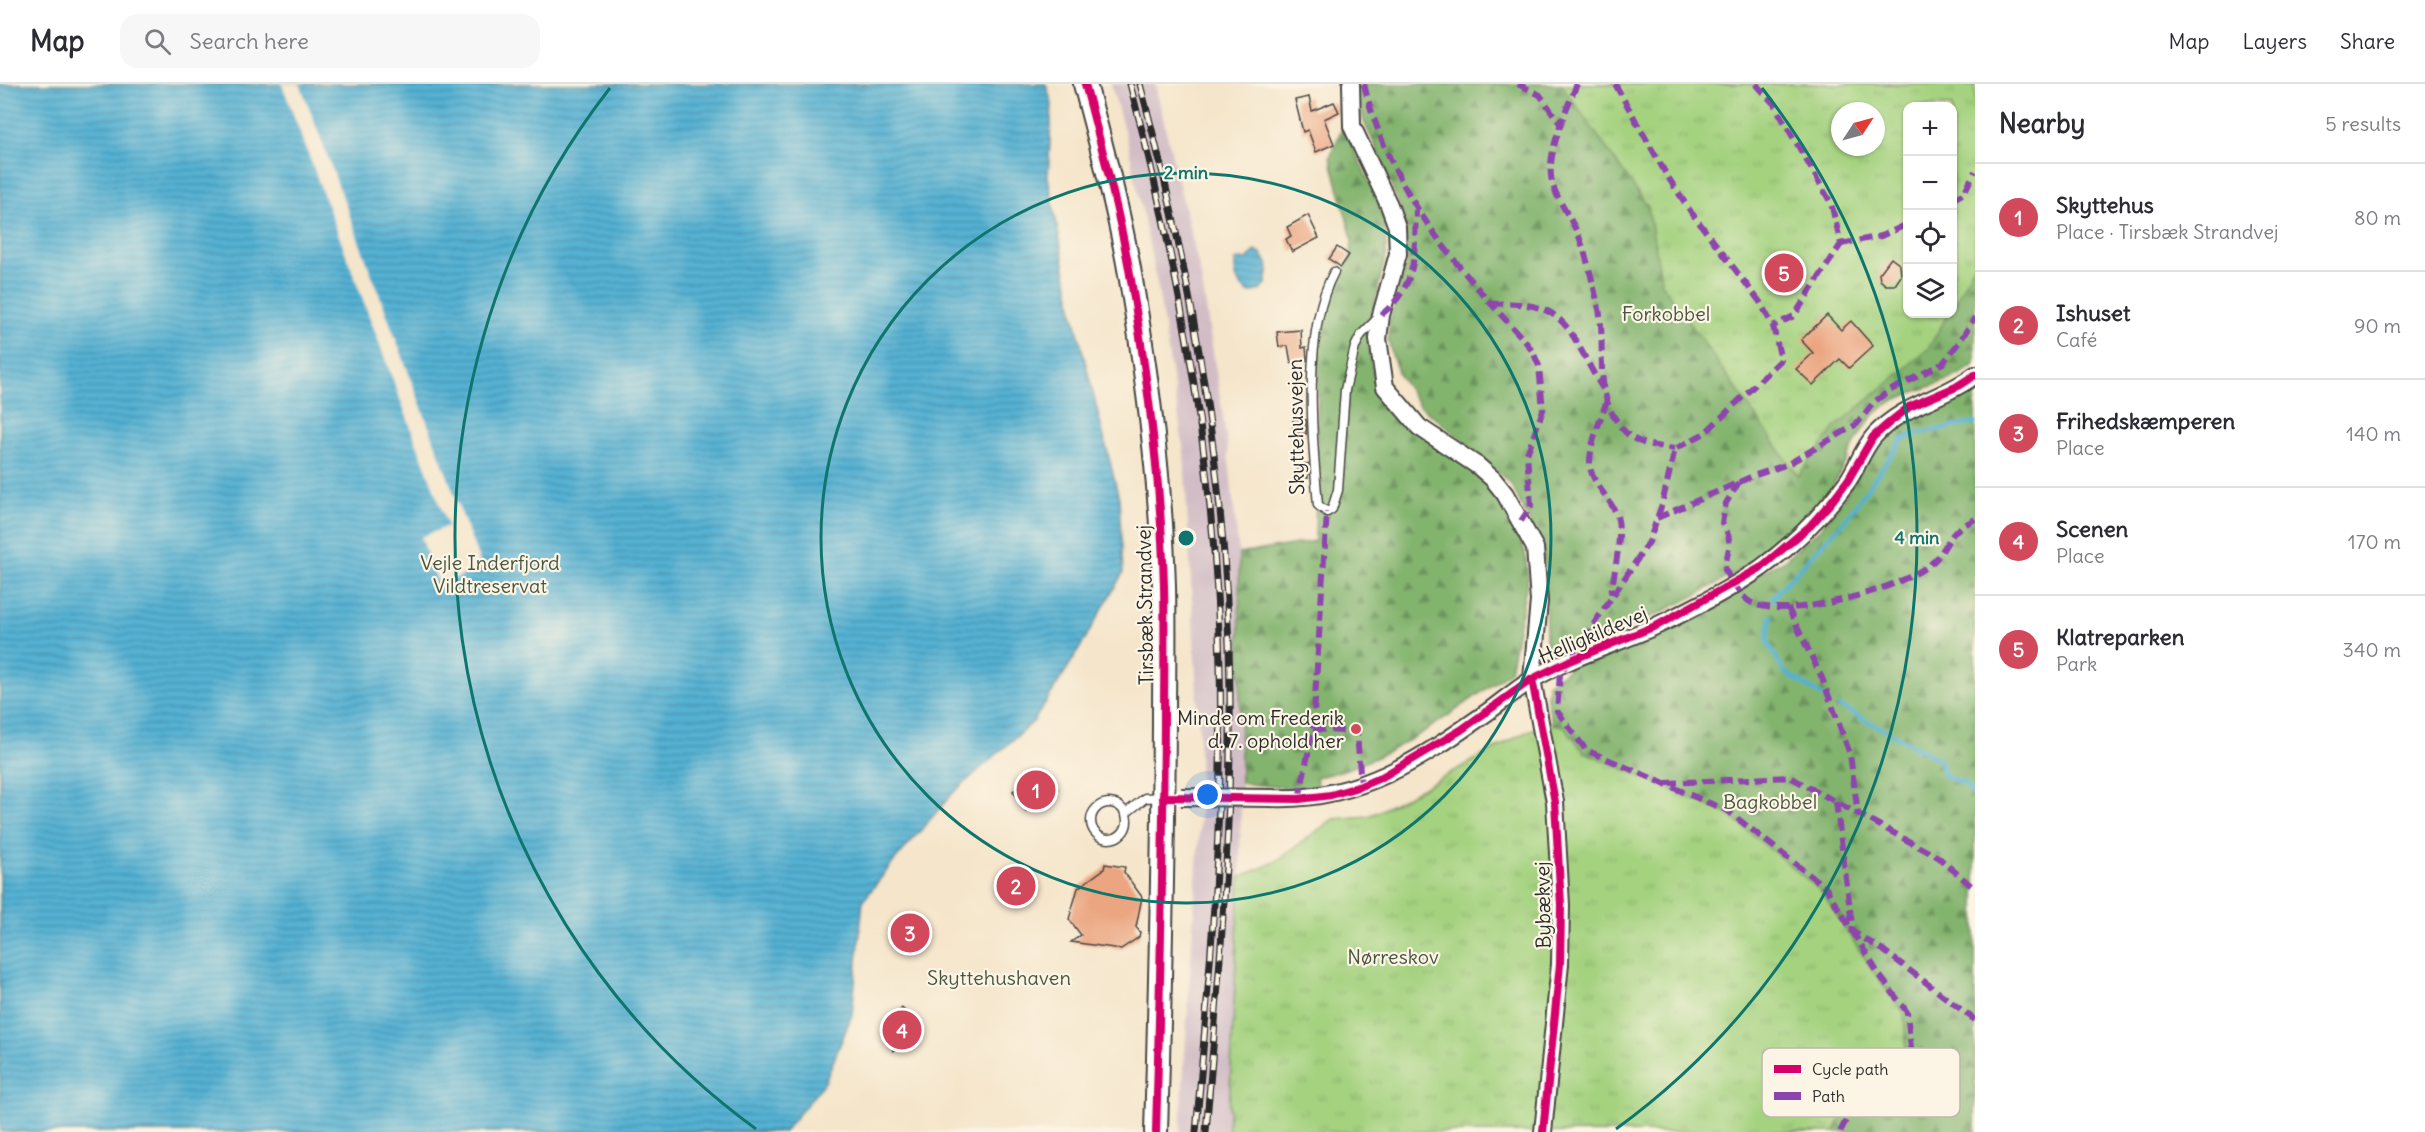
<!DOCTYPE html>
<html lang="en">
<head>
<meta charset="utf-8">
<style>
	:root { --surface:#fff; --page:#f7f7f7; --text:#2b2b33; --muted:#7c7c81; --line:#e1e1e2; --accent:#d1495b }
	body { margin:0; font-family:Delius,sans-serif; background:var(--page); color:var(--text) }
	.controls { position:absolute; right:18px; top:18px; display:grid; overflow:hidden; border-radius:12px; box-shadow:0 2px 4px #0004 }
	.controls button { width:54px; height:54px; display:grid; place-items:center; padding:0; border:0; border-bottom:2px solid var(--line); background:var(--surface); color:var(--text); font:30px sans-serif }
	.compass { position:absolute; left:1831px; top:18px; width:54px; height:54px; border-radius:50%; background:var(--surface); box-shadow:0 2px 4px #0004; rotate:54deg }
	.you { position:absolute; left:1208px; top:711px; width:21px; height:21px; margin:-15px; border:4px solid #fff; border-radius:50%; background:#1a73e8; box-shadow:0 0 0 9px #1a73e833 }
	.badge { display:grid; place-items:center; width:39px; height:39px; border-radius:50%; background:var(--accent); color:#fff; font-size:20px; font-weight:700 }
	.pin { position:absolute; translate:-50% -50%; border:3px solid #fff; box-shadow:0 2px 6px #0006 }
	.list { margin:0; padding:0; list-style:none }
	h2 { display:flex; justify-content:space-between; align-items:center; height:78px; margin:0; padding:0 24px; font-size:26px }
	h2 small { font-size:20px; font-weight:400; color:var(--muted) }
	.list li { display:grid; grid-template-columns:39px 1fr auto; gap:18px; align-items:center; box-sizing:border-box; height:108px; padding:0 24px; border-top:2px solid var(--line) }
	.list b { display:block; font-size:22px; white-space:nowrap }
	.list p { margin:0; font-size:20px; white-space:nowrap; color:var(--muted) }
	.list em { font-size:20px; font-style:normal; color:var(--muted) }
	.icon { flex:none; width:33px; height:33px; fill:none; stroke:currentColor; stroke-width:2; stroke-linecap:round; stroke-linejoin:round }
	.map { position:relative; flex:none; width:1975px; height:1048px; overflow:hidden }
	header { display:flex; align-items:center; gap:36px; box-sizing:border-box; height:84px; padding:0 30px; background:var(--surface); border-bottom:2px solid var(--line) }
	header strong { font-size:28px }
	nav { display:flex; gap:33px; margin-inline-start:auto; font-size:21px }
	.search { width:420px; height:54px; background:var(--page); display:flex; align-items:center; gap:15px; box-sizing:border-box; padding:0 21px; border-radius:18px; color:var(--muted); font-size:22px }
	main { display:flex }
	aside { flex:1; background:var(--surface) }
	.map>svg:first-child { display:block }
</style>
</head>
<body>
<header>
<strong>Map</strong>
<div class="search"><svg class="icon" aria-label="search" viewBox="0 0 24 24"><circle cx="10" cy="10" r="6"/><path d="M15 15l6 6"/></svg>Search here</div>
<nav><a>Map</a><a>Layers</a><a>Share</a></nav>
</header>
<main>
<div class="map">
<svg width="1975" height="1048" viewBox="0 0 1975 1048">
	<defs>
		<pattern id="forest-firs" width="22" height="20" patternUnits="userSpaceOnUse" patternTransform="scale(1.5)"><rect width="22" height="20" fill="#83b46e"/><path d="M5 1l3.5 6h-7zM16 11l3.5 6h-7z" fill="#6b935b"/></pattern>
		<pattern id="park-tufts" width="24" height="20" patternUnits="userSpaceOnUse" patternTransform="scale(1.5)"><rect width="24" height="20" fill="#a4d27f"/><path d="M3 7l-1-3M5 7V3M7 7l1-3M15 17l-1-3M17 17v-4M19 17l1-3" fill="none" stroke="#8db46e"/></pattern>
		<pattern id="water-rules" width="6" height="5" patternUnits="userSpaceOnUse" patternTransform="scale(1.5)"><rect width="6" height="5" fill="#54b1d3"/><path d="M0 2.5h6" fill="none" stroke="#4690ab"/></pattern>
	</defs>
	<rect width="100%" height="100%" fill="#fcf5e5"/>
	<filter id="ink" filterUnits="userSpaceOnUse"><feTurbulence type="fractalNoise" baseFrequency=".0167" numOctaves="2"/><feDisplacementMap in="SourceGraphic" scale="12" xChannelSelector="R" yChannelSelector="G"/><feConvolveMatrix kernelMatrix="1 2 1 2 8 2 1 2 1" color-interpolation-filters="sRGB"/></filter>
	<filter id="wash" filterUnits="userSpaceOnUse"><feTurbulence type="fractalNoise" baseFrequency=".008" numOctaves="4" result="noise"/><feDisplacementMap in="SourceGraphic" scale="24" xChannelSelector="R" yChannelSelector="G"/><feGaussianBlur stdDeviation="1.35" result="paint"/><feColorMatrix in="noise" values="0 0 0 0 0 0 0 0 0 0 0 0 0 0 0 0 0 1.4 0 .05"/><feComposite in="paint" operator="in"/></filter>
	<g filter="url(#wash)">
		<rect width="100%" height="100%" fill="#f5e5ca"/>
		<polygon fill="#d2bdc6" points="1111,0 1155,0 1201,192 1226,351 1239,470 1241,699 1240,793 1228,1048 1180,1048 1200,733 1199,648 1184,368 1158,204 1128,60"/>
		<g fill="url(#forest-firs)" stroke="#57704c" stroke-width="1.5" fill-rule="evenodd">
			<path d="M 1359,0 L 1975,0 L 1975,280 C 1946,305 1901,304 1874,331 C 1853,353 1842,395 1820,420 C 1759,490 1647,537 1563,570 L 1556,570 L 1546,559 L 1545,483 L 1542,464 L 1511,400 L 1459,353 L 1420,322 L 1400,293 L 1393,274 L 1388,256 L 1389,239 L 1407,179 L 1406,139 L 1380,72 L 1364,38 L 1358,11 ZM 1908,22 L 1952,22 L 1952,230 L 1908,230 ZM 1840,27 L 1876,27 L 1876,63 L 1840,63 Z"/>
			<path d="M 1343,42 L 1373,106 L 1385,139 L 1386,171 L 1367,252 L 1374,294 L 1384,314 L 1397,332 L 1461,378 L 1485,398 L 1510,428 L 1525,468 L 1528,493 L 1510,587 C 1453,629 1387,680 1316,693 L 1318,707 L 1241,699 L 1239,470 L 1315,457 L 1319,254 L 1335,201 L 1351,173 L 1352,154 L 1330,73 Z"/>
			<polygon points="1975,301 1975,1048 1554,1048 1555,653 1547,615 1548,600 1577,579 1782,478 1820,445 1839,421 1878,359 1901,339"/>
		</g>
		<g fill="url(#park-tufts)" stroke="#687e55" stroke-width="1.5" fill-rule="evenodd">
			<path d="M 1561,0 L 1975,0 L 1975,179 L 1953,222 L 1952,22 L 1908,22 L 1908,230 L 1948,230 L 1928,265 L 1836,343 L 1798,392 L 1662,200 L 1648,123 ZM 1840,27 L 1876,27 L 1876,63 L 1840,63 Z"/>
			<polygon points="1554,640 1565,643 1584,668 1726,729 1821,807 1875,890 1904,929 1906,963 1852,1013 1834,1048 1228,1048 1240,793 1275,778 1333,735 1368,732 1378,728 1530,646"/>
		</g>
		<g fill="url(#water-rules)" stroke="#406e7f" stroke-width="1.5">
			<polygon points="0,0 1046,0 1052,20 1048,93 1073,228 1119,414 1123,489 1074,574 1033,638 953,709 891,781 863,817 852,931 825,998 784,1048 0,1048"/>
			<path d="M 1255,167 L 1261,169 L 1269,183 L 1266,200 L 1261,206 L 1250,209 C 1237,201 1234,192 1235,177 L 1241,175 L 1247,176 Z"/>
		</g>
		<polygon fill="#f5e5ca" points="282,0 300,0 482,484 439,501 421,453 448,442"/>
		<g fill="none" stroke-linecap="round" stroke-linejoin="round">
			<g stroke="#54b1d3" stroke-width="4.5">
				<polyline points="1773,516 1774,512 1845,436 1902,356 1913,350 1975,339"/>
				<polyline points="1771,532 1767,556 1784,588 1822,612"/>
				<polyline points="1839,622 1939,675 1945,693 1964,699 1975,712"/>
			</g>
		</g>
		<g id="blocks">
			<g fill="#eba580">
				<polygon points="1309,13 1312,27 1334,18 1339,28 1324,35 1334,60 1316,68 1308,46 1303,48 1295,16"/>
				<polygon points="1308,131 1319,154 1292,168 1286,155 1291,152 1287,143"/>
				<polygon points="1337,163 1349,171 1341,183 1329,175"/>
				<polygon points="1891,174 1900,181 1901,192 1895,201 1886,201 1880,196 1879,190"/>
				<polygon points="1827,231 1841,246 1851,237 1873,262 1849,284 1840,275 1813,301 1796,285 1813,269 1801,256"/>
				<polygon points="1301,246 1302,264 1306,263 1307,276 1291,279 1288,262 1279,263 1277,248"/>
				<polygon points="1293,335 1306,336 1306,350 1293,349"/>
				<polygon points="1298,379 1308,380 1308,394 1297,392"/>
				<polygon points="1045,686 1058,705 1026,727 1013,707"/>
				<polygon points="1105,780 1125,783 1124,788 1142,813 1136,843 1140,848 1139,853 1121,865 1071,858 1081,851 1069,835 1078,804 1104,785"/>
				<circle cx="1017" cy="803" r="7"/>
				<polygon points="902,924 908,931 911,939 914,938 912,945 913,958 909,954 906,959 893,967 889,950 898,945 891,939"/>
			</g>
		</g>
	</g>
	<g filter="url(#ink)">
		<use href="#blocks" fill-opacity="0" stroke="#494743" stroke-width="1.5"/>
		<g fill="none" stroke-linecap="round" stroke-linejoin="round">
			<defs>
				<g id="lane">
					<path d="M 1334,188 C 1302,247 1312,355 1318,421 L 1327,428 L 1332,425 L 1338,406 L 1345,306 L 1355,263 L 1361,251 L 1378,234"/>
					<circle cx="1109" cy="737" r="18"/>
					<polyline points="1126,729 1145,714 1162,713"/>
				</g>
				<g id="street">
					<polyline points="1351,0 1352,42 1389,121 1397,143 1398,170 1381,231 1378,255 1385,303 1419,343 1478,382 1493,395 1505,410 1535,464 1539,517 1532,595 1555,718 1561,821 1560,880 1543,1048"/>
					<path d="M 1271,714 C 1358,718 1421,675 1489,627 C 1504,616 1518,604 1533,595 C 1572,572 1617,560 1658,541 C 1692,525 1729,506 1761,484 C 1794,460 1823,431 1847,398 C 1857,384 1863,364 1875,351 C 1905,319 1942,316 1975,291"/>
				</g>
				<path id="secondary" d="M 1085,0 C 1102,65 1120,130 1131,196 C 1148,297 1161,400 1164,502 C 1165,548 1164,594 1164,640 C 1163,776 1160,912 1156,1048"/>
			</defs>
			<use href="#lane" stroke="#494743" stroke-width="11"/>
			<use href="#street" stroke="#494743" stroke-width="20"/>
			<use href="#secondary" stroke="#494743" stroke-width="26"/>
			<use href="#lane" stroke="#fff" stroke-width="8"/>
			<use href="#street" stroke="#fff" stroke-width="16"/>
			<use href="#secondary" stroke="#fff" stroke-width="22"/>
			<defs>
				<g id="rail">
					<path d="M 1130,0 C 1176,173 1209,349 1218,528 C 1227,701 1211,876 1196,1048"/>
					<path d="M 1140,0 C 1194,199 1228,402 1230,608 C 1232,755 1218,902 1206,1048"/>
				</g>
			</defs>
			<use href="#rail" stroke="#2b2b2b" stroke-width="7"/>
			<use href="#rail" stroke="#fcf5e5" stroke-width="4.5" stroke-dasharray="14" stroke-linecap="butt"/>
			<defs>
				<polyline id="street-bridge" points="1181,713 1271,714"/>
			</defs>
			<use href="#street-bridge" stroke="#494743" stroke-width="20" stroke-linecap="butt"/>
			<use href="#street-bridge" stroke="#fff" stroke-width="16"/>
			<g stroke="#8e44ad" stroke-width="6" stroke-dasharray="12 6" stroke-linecap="butt">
				<path d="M 1364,0 C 1390,107 1453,179 1525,257 L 1533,268 L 1539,282 L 1543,326 L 1527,370 L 1531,422 L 1521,437"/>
				<polyline points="1518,0 1540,11 1561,41"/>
				<path d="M 1577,0 C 1567,23 1548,66 1551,92 C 1553,111 1570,132 1578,150 C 1586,169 1594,204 1599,225 C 1606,262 1594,303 1616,336 C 1631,361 1649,361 1675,365"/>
				<polyline points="1615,0 1666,90 1691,128 1760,218 1773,242 1781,276 1705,349 1675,365 1662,420 1649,458 1560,590 1557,627 1586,666 1728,727 1826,804 1878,889 1907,928 1911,964 1856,1017 1840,1048"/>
				<polyline points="1756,0 1774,20 1831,119 1841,160 1794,232 1773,242"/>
				<polyline points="1952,116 1964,109 1975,87"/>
				<polyline points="1841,160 1881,152 1908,140"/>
				<path d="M 1491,220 C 1570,215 1567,247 1603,305"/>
				<path d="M 1381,231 C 1419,200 1414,170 1416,126"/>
				<path d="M 1607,316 C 1601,336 1590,358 1590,379 C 1589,397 1611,414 1617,432 C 1623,452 1614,488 1611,510"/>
				<path d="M 1739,398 L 1726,419 L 1722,439 C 1736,460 1726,466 1725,486 C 1732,496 1742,516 1754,520 C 1792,535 1904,505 1934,477 C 1943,469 1947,456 1956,447 C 1961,442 1969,439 1975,435"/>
				<polyline points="1657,434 1753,392 1788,380 1857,340 1874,318 1889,307 1943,279 1960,257 1975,233"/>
				<polyline points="1788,524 1822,594 1850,670 1858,730"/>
				<polyline points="1313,645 1357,648 1361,702"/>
				<polyline points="1666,699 1790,693 1938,773 1975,805"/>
				<polyline points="1299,715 1313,645 1327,428"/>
				<polyline points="1836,718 1853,848 1883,866 1975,936"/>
			</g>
			<defs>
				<g id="cycleway">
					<path d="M 1085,0 C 1102,65 1120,130 1131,196 C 1148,297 1161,400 1164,502 C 1165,548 1164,594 1164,640 C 1163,776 1160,912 1156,1048"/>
					<polyline points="1532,595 1555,718 1561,821 1560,880 1543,1048"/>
					<polyline points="1163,713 1299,715 1331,711 1361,702 1382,693 1461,646 1532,595 1569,577 1658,541 1760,484 1810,442 1832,417 1848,396 1873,353 1890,338 1909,323 1956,303 1975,291"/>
				</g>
			</defs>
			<use href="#cycleway" stroke="#fcf5e5" stroke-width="11"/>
			<use href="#cycleway" stroke="#d6006c" stroke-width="8"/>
		</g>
	</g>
	<g fill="none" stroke="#0f766e" stroke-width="3">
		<circle cx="1186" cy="454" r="365"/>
		<path d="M756 1045A731 731 0 0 1 610 4M1762 4A731 731 0 0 1 1616 1045"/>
	</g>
	<circle fill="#d1495b" stroke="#fcf5e5" stroke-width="2" cx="1356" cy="645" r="6"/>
	<g text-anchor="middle" stroke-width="4.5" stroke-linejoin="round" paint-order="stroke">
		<g font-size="20" fill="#495540" stroke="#fcf5e5">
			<text x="1666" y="237">Forkobbel</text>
			<text x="490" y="486">Vejle Inderfjord<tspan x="490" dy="23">Vildtreservat</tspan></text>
			<text x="1770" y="725">Bagkobbel</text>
			<text x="1393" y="880">Nørreskov</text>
			<text x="999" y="901">Skyttehushaven</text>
		</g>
		<g font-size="20" fill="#2b2b2b" stroke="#fcf5e5">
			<text transform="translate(1296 343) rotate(-91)" y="7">Skyttehusvejen</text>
			<text transform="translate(1145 521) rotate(-91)" y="7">Tirsbæk Strandvej</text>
			<text transform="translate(1593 551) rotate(-23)" y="7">Helligkildevej</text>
			<text transform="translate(1543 821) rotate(-91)" y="7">Bybækvej</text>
		</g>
		<g font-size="20" fill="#2b2b2b" stroke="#fcf5e5" text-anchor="end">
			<text x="1344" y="641">Minde om Frederik<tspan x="1344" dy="23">d. 7. ophold her</tspan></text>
		</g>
	</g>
	<rect x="1762" y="964" width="198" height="69" rx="9" fill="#fcf5e5" stroke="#bdb8ad" stroke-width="1.5"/>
	<rect x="1774" y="981" width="27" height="8" fill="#d6006c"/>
	<rect x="1774" y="1008" width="27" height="8" fill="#8e44ad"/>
	<g font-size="16" fill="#2b2b2b">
		<text x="1812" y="991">Cycle path</text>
		<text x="1812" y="1018">Path</text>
	</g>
	<circle cx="1186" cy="454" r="9" fill="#0f766e" stroke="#fcf5e5" stroke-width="3"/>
	<g font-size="18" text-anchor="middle" font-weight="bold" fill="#0f766e" stroke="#fcf5e5" stroke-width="4.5" stroke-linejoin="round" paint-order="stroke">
		<text x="1186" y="95">2 min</text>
		<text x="1917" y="460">4 min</text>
	</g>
</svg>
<div class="controls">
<button>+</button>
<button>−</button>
<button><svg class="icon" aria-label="locate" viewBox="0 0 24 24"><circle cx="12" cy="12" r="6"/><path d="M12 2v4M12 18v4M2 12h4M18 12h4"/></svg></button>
<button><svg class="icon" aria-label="layers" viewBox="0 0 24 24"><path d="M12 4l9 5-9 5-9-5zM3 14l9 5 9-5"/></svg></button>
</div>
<svg class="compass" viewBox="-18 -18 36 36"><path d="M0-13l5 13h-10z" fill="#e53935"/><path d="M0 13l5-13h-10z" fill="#7c7c81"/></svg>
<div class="you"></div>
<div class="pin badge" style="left:1036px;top:706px">1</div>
<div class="pin badge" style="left:1016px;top:802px">2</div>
<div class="pin badge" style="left:910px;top:849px">3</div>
<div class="pin badge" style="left:902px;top:946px">4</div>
<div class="pin badge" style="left:1784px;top:189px">5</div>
</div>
<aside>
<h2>Nearby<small>5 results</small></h2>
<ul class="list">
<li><span class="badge">1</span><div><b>Skyttehus</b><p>Place · Tirsbæk Strandvej</p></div><em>80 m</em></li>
<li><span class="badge">2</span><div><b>Ishuset</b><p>Café</p></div><em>90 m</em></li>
<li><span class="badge">3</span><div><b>Frihedskæmperen</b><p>Place</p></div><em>140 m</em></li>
<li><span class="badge">4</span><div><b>Scenen</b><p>Place</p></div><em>170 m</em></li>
<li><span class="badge">5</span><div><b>Klatreparken</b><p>Park</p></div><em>340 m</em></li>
</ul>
</aside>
</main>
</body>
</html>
